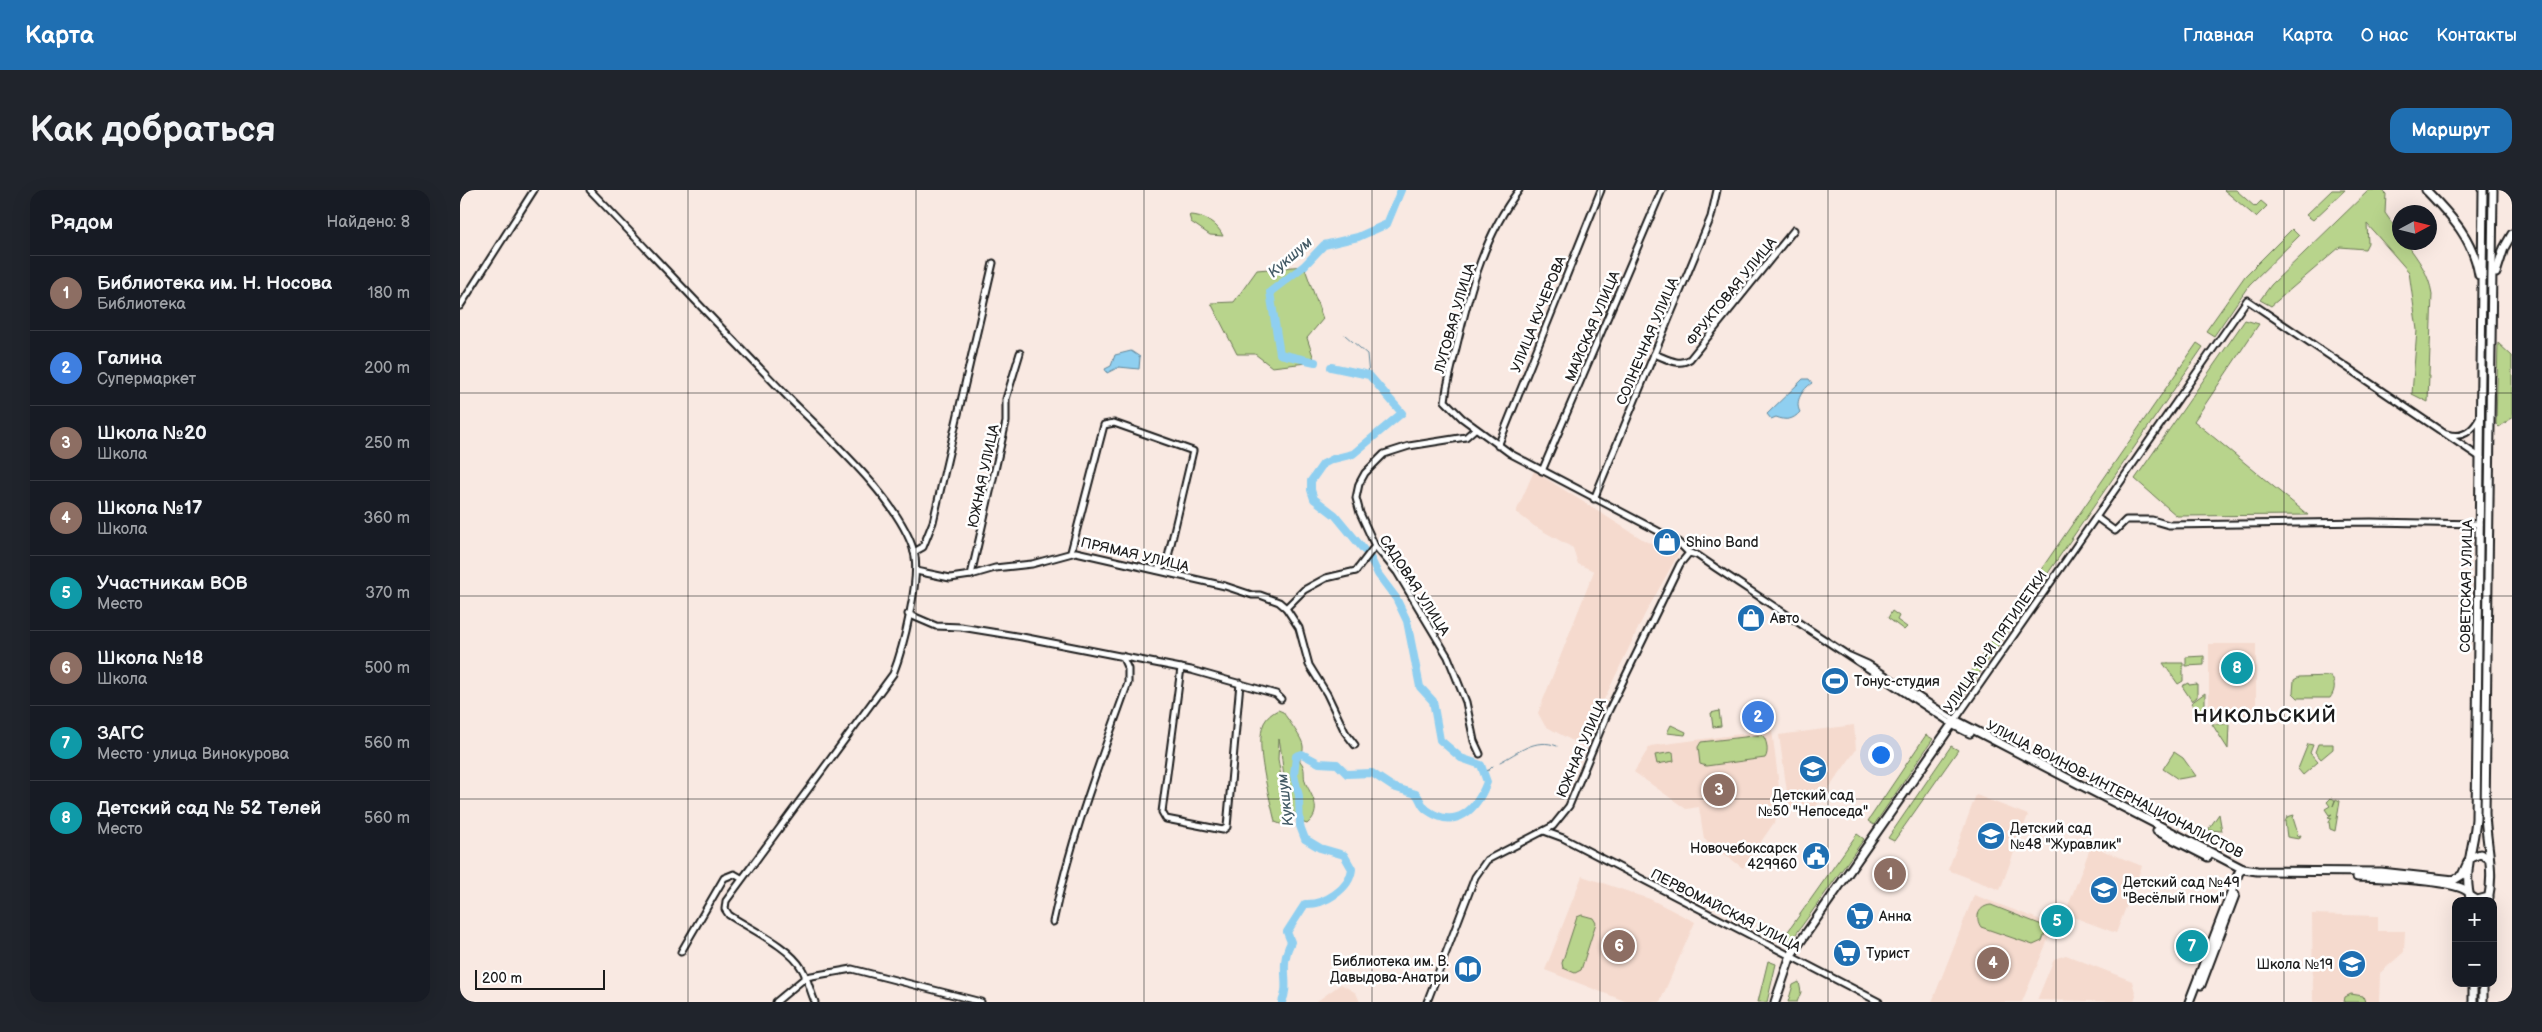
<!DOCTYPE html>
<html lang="ru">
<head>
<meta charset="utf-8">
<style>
	:root { --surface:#171b24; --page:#20242c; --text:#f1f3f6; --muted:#9ea1a6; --line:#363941; --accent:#1f6fb2 }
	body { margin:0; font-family:"Balsamiq Sans",sans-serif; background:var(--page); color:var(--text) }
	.controls { position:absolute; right:15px; bottom:15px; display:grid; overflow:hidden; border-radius:10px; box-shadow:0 5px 20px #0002 }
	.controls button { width:45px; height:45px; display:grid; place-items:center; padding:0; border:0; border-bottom:1px solid var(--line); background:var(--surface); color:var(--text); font:25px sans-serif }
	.compass { position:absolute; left:1932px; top:15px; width:45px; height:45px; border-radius:50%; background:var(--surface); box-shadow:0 5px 20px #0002; rotate:83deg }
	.scale { position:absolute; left:15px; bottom:12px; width:130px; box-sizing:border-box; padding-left:5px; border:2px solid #1c1c1c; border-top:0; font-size:14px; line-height:18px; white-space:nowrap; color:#1c1c1c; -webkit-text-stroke:4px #fff; paint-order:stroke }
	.you { position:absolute; left:1420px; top:564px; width:18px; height:18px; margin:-12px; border:4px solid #fff; border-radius:50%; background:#1a73e8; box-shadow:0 0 0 8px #1a73e833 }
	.badge { display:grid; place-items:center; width:32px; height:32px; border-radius:50%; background:var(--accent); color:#fff; font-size:16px; font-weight:700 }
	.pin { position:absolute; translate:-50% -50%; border:2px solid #fff; box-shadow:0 1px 5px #0006 }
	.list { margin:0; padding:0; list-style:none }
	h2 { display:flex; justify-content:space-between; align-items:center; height:65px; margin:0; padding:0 20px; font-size:21px }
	h2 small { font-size:16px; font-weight:400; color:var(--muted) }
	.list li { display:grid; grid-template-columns:32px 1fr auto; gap:15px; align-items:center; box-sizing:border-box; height:75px; padding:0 20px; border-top:1px solid var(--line) }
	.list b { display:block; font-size:19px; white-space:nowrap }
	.list p { margin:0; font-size:16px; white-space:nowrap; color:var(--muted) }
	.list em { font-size:16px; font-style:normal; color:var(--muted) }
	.map { position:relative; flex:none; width:2052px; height:812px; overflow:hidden; border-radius:15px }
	header { display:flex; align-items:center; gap:30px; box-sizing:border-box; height:70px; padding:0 25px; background:var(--accent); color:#fff }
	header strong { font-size:24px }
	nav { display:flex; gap:28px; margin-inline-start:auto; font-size:18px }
	.intro { display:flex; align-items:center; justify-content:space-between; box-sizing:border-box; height:120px; padding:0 30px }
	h1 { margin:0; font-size:35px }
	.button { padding:12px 22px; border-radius:15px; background:var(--accent); color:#fff; font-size:18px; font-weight:700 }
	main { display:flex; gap:30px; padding:0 30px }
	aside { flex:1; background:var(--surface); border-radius:15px; box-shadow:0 5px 20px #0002 }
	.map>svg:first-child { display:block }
</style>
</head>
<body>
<header>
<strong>Карта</strong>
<nav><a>Главная</a><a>Карта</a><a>О нас</a><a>Контакты</a></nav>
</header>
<div class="intro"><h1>Как добраться</h1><a class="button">Маршрут</a></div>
<main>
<aside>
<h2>Рядом<small>Найдено: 8</small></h2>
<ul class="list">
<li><span class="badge" style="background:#8d6e63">1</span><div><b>Библиотека им. Н. Носова</b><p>Библиотека</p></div><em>180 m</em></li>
<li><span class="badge" style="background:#3f7fe0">2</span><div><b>Галина</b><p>Супермаркет</p></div><em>200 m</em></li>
<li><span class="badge" style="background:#8d6e63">3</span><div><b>Школа №20</b><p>Школа</p></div><em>250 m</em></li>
<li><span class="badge" style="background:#8d6e63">4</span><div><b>Школа №17</b><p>Школа</p></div><em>360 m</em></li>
<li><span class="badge" style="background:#0f9aa8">5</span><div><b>Участникам ВОВ</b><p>Место</p></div><em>370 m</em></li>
<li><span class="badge" style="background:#8d6e63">6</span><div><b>Школа №18</b><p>Школа</p></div><em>500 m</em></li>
<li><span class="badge" style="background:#0f9aa8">7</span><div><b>ЗАГС</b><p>Место · улица Винокурова</p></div><em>560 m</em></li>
<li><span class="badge" style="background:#0f9aa8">8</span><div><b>Детский сад № 52 Телей</b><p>Место</p></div><em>560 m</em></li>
</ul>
</aside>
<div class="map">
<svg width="2052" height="812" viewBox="0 0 2052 812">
	<rect width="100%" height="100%" fill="#f9e9e2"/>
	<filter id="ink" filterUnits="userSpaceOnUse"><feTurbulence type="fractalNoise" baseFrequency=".02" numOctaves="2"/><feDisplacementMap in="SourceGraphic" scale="10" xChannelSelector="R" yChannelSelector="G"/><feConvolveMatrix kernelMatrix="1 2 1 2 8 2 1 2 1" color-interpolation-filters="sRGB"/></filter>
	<g filter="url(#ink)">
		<g fill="#f5dace">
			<polygon points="1074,281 1187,352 1221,359 1185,424 1122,556 1085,536 1078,523 1134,381 1118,374 1113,358 1074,336 1056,322"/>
			<rect x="1749" y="454" width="47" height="71"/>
			<polygon points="1394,535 1396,560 1347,629 1329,616 1319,545"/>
			<polygon points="1312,540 1322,621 1283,678 1244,649 1239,617 1226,619 1174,582 1190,556"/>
			<polygon points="1516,605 1568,625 1540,700 1488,680"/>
			<polygon points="1631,656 1682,676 1656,743 1605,724"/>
			<polygon points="1122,686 1190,709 1235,732 1200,812 1167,812 1085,780"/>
			<polygon points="1514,705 1594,735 1562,812 1472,812"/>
			<polygon points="1852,724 1918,726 1918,741 1945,741 1944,762 1920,783 1919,812 1853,812"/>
			<polygon points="1606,765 1672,791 1676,806 1674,812 1577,810 1594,769"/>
			<polygon points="881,794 896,803 900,812 856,812"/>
		</g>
		<g fill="#b8d48c" stroke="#6a7854">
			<polygon points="1764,0 1776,0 1795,17 1801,11 1807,16 1796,27"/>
			<polygon points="1872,0 1885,0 1853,30 1846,25"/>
			<path d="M 1909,0 L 1922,0 L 1926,4 L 1925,23 L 1939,43 L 1940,52 L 1946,53 C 1958,69 1969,84 1972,104 L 1968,212 L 1952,204 L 1957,140 L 1949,82 L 1907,34 L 1908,53 L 1905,59 L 1880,57 L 1811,116 L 1800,110 L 1811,95 Z"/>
			<path d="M 729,25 C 744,25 757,33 763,46 L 750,45 L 731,32 Z"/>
			<polygon points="1832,39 1839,46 1789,95 1754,146 1746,141 1785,86"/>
			<polygon points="844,76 863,129 847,148 855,172 812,177 795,164 777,164 751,113 774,112 797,80"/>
			<polygon points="1785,130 1799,134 1734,231 1848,325 1717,326 1675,289"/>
			<polygon points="1737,153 1743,157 1501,510 1494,506"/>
			<polygon points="2038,153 2052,166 2052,228 2039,237 2036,234"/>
			<polygon points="1432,421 1439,426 1437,430 1447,437 1444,440 1428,428"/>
			<polygon points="1744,466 1744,475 1726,476 1726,467"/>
			<polygon points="1703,473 1723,473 1723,491 1718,494"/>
			<path d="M 1871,486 C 1876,494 1875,501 1870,508 L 1838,508 L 1833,503 L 1834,490 L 1839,487 Z"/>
			<polygon points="1728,493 1729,495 1737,494 1737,507 1732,511 1722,496"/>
			<polygon points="1745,503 1745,530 1743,530 1731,513"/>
			<path d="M 818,520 L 823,522 C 828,530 843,549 843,556 C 844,562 839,565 840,571 C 847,579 842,585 846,594 C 852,606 863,621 847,634 C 822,629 824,568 819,549 L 818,569 L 828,628 L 827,633 L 823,635 L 815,632 C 810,608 794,555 804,533 C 807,527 812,523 818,520 Z"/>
			<polygon points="1259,521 1261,536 1253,537 1251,523"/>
			<polygon points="1752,534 1769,534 1768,559"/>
			<polygon points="1211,535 1226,542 1225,545 1207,543"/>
			<path d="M 1302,545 C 1307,549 1309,563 1305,568 L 1246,576 L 1240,574 L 1238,557 L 1241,552 Z"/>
			<polygon points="1466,545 1473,549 1414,635 1408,631"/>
			<polygon points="1848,554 1853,555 1850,563 1858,572 1843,585 1838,579"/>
			<polygon points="1858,554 1873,554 1873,559 1861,569 1855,562"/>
			<polygon points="1491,556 1498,560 1434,651 1428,648"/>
			<polygon points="1213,562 1214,571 1197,574 1195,565"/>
			<polygon points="1714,562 1723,568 1736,586 1718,589 1703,579"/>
			<polygon points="1871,608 1875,610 1873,616 1876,609 1880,611 1875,641 1870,639 1869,632 1872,628 1868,627 1872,624 1869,625 1865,619 1870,616 1867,612"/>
			<polygon points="1759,624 1762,641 1748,640"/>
			<polygon points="1834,625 1833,628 1838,644 1836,646 1841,645 1839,649 1827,647 1825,632 1827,627"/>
			<polygon points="1397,644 1404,649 1331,751 1324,747"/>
			<path d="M 1531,715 L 1582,735 L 1585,743 L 1582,751 L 1573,755 L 1521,737 C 1514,727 1519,716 1531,715 Z"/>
			<polygon points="1122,725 1133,728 1136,733 1121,780 1115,783 1103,778 1102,773 1117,727"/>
			<polygon points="1308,771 1316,774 1307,812 1298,812"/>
			<polygon points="1339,792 1341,802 1337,812 1328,812 1333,795"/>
			<polygon points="1891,804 1903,806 1905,812 1884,812 1885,807"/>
		</g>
		<g fill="#8fcff0" stroke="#61879b">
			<polygon points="671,161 680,167 679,179 659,177 647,183 645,179 651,176 655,165"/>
			<path d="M 1343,189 L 1349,189 L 1352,193 C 1343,199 1334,211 1340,222 C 1333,230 1326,231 1316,227 L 1311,229 L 1307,224 Z"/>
		</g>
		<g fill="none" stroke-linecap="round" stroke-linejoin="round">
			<g stroke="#61879b" stroke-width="1">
				<polyline points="885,145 907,164 909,185"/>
				<path d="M 1040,572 C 1058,563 1075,547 1097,556"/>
				<polyline points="1025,581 1029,580 1033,576"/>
			</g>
			<g stroke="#8fcff0" stroke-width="8">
				<polyline points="855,172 820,164 810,102 844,76 864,55 898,47 927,34 941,0"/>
				<polyline points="871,177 909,185 942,223 893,264 873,269 863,274 851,291 851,300 854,309 875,325 904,360"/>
				<path d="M 822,812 C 831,793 818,777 831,752 L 827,742 L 845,714 C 864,715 890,699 892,679 L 884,665 L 860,658 L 845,649 L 840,636 L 839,606 L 834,585 L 836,566 L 842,564 L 859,573 L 877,574 L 887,584 L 912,583 L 933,597 L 956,604 C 961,609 960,615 967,620 C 996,641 1017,619 1027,592 L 1021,575 L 1001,568 L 980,550 L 973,511 L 960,497 L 947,431 L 936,408 L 918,384 L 911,369"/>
			</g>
			<defs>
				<g id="minor">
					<path d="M 130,0 C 195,68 260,137 326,205 C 364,244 440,310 454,362 C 461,387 443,459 433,484 L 266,711 L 265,719 L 269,725 C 290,739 330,757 342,779 C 348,789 350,801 355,812"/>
					<path d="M 1059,0 C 1016,56 1003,130 987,197 L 985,211 L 1002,228 L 1051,264 L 1217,351 L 1229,363"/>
					<polyline points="0,116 74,0"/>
					<path d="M 1194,164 C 1206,168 1218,177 1230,169 L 1334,40"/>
					<polyline points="1015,239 1006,247 949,256 924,264 905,283 899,294 896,308 900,323 915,356 937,382 988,467 1006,512 1014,551 1020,564"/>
					<path d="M 1987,244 C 2002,249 2013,241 2020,227"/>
					<polyline points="1038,256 1141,0"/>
					<polyline points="1082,281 1202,0"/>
					<polyline points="1134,309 1251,27 1257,0"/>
					<polyline points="1636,327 1655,341 1666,330 1692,330 1709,335 1911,332 2020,334"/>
					<polyline points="454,362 463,357 473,332 533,73"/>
					<polyline points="611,362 644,235 654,233 733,261 707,371 697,380"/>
					<polyline points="1229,363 1237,365 1256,378 1492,534"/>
					<polyline points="456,381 490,388 511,385 535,378 572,374 616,362 765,396 792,405 800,405 819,412 826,418 839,438 849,475 867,504 885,542 895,555"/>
					<polyline points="511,385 546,232 546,209 560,163"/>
					<polyline points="826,418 844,400 866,388 896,381 915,356"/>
					<polyline points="448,424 476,436 501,437 562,447 731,480 816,504 821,509"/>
					<polyline points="1390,466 1408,474 1495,530 1787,110 2021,268"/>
					<polyline points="721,478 702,622 706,629 763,640 767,637 780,493"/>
					<polyline points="1084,641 1103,648 1419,812"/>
					<path d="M 593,732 C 610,650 640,571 668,493 L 668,479 L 662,466"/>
					<polyline points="221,762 264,688 274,684 281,688"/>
					<polyline points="316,812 346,787 392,779 521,812"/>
					<polyline points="967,812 1015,687 1027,670 1093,636 1109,616 1148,522 1220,374 1229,363"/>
				</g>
				<g id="major">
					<path d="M 1966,0 C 1991,26 2013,48 2019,85"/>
					<polyline points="2036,83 2044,58 2052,44"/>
					<polyline points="1492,534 1510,543"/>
					<polyline points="1697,641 1748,667"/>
					<polyline points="2010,668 2020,664 2029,668"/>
					<path d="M 1897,687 C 1921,688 1990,689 2007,701"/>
					<polyline points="2010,706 2017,710 2029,707"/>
					<path d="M 2011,711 C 2002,683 2014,657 2016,629 L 2023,0"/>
					<path d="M 2028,711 C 2035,680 2026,654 2025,623 L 2033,0"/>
					<polyline points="1741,795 1775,705"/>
					<polyline points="1315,812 1331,765 1495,530 1783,679 1797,681 1921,682 1994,690 2002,685 2008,672"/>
					<polyline points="1729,812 1779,682 1783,679"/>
					<polyline points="2013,812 2013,793"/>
					<polyline points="2023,812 2023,793"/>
				</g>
			</defs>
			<use href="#minor" stroke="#1c1c1c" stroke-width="9"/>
			<use href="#major" stroke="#1c1c1c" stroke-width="11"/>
			<use href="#minor" stroke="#fff" stroke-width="5"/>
			<use href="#major" stroke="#fff" stroke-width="7"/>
		</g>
	</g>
	<path fill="none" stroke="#1c1c1c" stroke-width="1" stroke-opacity="0.55" d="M 228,0 L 228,812M 456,0 L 456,812M 684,0 L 684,812M 912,0 L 912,812M 1140,0 L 1140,812M 1368,0 L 1368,812M 1596,0 L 1596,812M 1824,0 L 1824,812M 0,203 L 2052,203M 0,406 L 2052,406M 0,609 L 2052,609"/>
	<defs>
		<symbol id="shop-disc" viewBox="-11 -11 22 22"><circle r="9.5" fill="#1f6fb2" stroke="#fff"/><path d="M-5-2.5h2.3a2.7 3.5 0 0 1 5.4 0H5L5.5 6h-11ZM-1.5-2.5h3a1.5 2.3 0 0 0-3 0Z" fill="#fff"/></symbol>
		<symbol id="stadium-disc" viewBox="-11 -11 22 22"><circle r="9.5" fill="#1f6fb2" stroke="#fff"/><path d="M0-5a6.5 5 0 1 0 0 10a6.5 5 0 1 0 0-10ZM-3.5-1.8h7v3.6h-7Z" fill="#fff"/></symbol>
		<symbol id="school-disc" viewBox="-11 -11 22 22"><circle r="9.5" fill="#1f6fb2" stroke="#fff"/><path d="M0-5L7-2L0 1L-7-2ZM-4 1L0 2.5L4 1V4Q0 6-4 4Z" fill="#fff"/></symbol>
		<symbol id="civic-disc" viewBox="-11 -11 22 22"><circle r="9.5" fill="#1f6fb2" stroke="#fff"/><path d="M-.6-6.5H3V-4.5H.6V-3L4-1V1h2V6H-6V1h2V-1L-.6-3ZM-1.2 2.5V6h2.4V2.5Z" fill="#fff"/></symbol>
		<symbol id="supermarket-disc" viewBox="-11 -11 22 22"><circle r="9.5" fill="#1f6fb2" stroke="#fff"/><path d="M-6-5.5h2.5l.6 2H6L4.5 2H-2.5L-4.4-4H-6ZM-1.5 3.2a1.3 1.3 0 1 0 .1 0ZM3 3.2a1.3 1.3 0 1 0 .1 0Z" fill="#fff"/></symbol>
		<symbol id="library-disc" viewBox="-11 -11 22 22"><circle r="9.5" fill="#1f6fb2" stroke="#fff"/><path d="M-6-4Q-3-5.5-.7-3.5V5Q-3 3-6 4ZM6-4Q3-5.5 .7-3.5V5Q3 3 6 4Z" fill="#fff"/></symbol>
	</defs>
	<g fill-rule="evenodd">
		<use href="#shop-disc" x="1191" y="336" width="32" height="32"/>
		<use href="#shop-disc" x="1275" y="412" width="32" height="32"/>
		<use href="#stadium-disc" x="1359" y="475" width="32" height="32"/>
		<use href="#school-disc" x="1337" y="563" width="32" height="32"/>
		<use href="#school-disc" x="1515" y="630" width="32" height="32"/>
		<use href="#civic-disc" x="1340" y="650" width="32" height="32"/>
		<use href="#school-disc" x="1628" y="684" width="32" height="32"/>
		<use href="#supermarket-disc" x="1384" y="710" width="32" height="32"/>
		<use href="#supermarket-disc" x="1371" y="747" width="32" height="32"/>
		<use href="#school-disc" x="1876" y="758" width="32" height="32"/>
		<use href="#library-disc" x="992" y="763" width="32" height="32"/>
	</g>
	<g text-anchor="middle" stroke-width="5" stroke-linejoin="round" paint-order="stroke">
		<g font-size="14" fill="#1c1c1c" stroke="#fff">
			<text transform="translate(1271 101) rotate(-51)" y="5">ФРУКТОВАЯ УЛИЦА</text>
			<text transform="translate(1078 124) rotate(-68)" y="5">УЛИЦА КУЧЕРОВА</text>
			<text transform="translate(994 128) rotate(-74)" y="5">ЛУГОВАЯ УЛИЦА</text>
			<text transform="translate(1132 136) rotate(-67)" y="5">МАЙСКАЯ УЛИЦА</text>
			<text transform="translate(1187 151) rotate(-67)" y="5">СОЛНЕЧНАЯ УЛИЦА</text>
			<text transform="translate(523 286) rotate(-78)" y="5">ЮЖНАЯ УЛИЦА</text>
			<text transform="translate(675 364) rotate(13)" y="5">ПРЯМАЯ УЛИЦА</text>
			<text transform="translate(955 395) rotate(57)" y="5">САДОВАЯ УЛИЦА</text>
			<text transform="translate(2006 396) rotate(-89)" y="5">СОВЕТСКАЯ УЛИЦА</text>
			<text transform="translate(1535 451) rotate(-55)" y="5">УЛИЦА 10-Й ПЯТИЛЕТКИ</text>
			<text transform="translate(1121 558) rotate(-67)" y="5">ЮЖНАЯ УЛИЦА</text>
			<text transform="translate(1655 599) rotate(27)" y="5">УЛИЦА ВОИНОВ-ИНТЕРНАЦИОНАЛИСТОВ</text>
			<text transform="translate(1266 720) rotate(27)" y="5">ПЕРВОМАЙСКАЯ УЛИЦА</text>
		</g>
		<g font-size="14" fill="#1c1c1c" stroke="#fff" text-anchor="start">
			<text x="1226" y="357">Shino Band</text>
			<text x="1310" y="433">Авто</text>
			<text x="1394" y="496">Тонус-студия</text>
			<text x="1353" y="610" text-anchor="middle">Детский сад<tspan x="1353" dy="16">№50 "Непоседа"</tspan></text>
			<text x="1550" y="643">Детский сад<tspan x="1550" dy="16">№48 "Журавлик"</tspan></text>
			<text x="1337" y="663" text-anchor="end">Новочебоксарск<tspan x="1337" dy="16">429960</tspan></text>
			<text x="1663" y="697">Детский сад №49<tspan x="1663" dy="16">"Весёлый гном"</tspan></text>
			<text x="1419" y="731">Анна</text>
			<text x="1406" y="768">Турист</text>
			<text x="989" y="776" text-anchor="end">Библиотека им. В.<tspan x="989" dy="16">Давыдова-Анатри</tspan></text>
			<text x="1873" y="779" text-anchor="end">Школа №19</text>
		</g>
		<g font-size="15" font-style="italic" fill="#445b66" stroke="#fff">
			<text transform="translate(830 67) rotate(-41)" y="5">Кукшум</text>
			<text transform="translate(825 610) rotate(-97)" y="5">Кукшум</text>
		</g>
		<g font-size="19" font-weight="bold" letter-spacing="1" fill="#1c1c1c" stroke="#fff">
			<text x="1805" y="532">НИКОЛЬСКИЙ</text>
		</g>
	</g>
</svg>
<div class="controls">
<button>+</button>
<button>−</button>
</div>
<svg class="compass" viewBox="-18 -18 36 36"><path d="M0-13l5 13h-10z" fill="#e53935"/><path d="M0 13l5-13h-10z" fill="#9ea1a6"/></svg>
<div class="scale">200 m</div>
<div class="you"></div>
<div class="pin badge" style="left:1430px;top:684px;background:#8d6e63">1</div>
<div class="pin badge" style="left:1298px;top:527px;background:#3f7fe0">2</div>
<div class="pin badge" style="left:1259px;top:600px;background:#8d6e63">3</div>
<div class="pin badge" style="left:1533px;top:773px;background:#8d6e63">4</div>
<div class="pin badge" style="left:1597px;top:731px;background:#0f9aa8">5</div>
<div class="pin badge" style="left:1159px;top:756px;background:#8d6e63">6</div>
<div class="pin badge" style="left:1732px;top:756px;background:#0f9aa8">7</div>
<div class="pin badge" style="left:1777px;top:478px;background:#0f9aa8">8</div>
</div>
</main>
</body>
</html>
